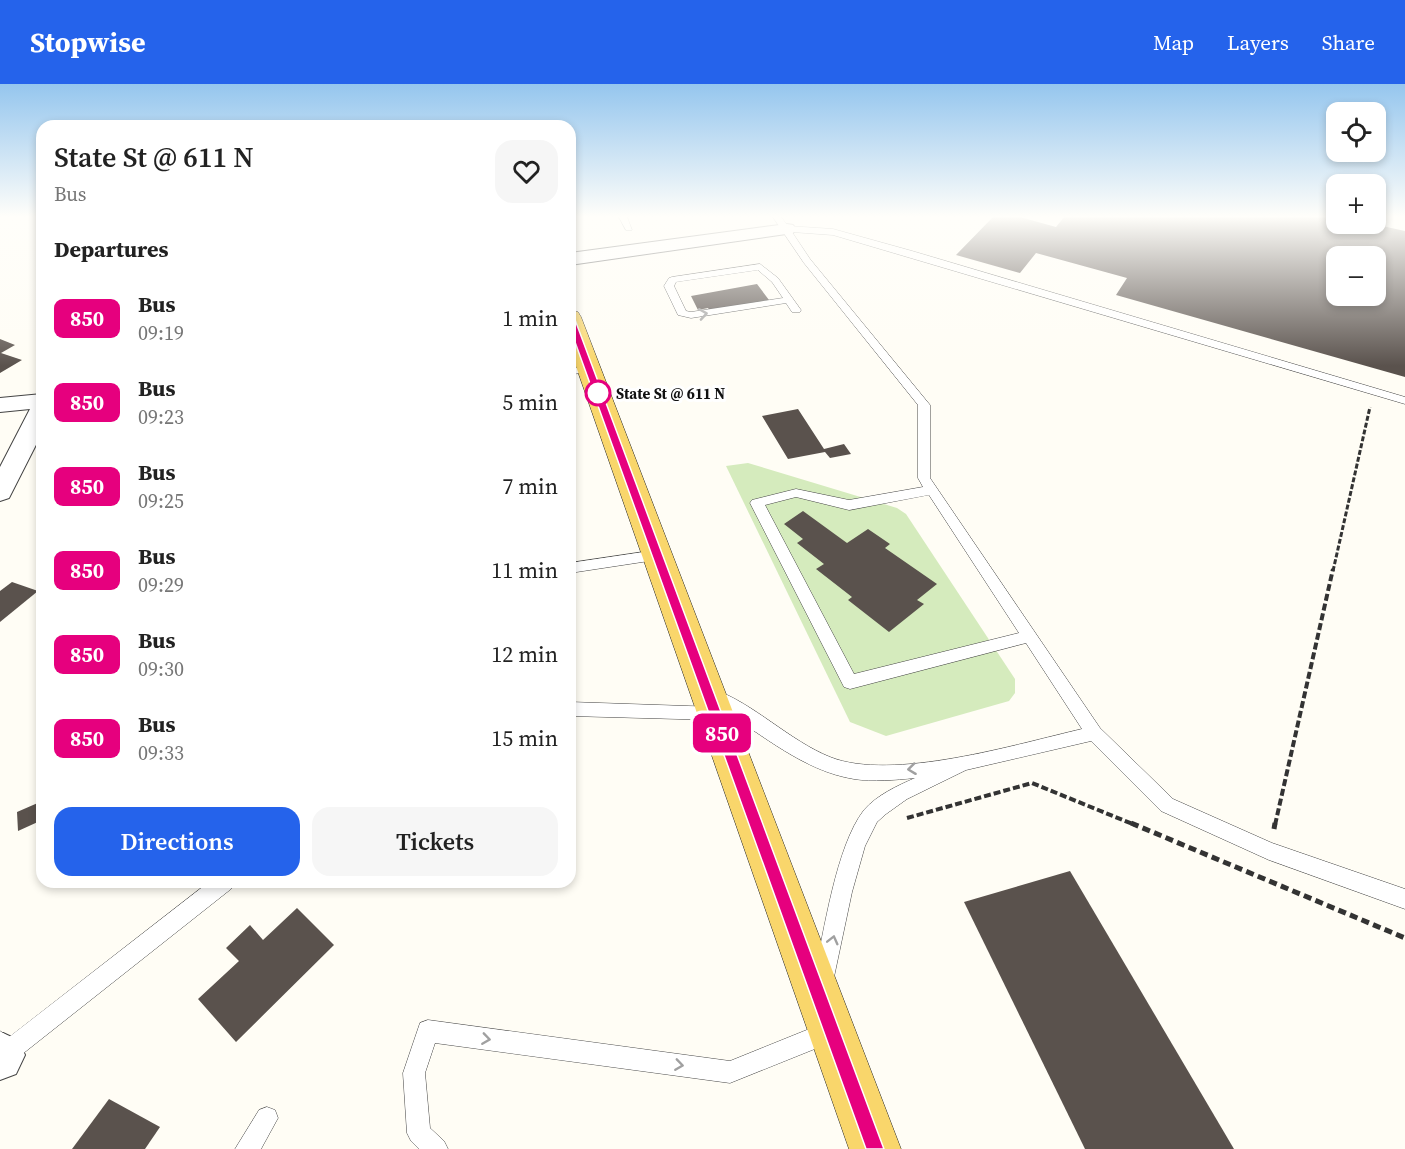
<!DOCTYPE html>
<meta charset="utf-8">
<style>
:root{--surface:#fff;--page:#f6f6f6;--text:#222;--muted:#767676;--accent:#2563eb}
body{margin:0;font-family:"Source Serif 4",serif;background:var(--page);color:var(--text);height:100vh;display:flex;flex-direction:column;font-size:22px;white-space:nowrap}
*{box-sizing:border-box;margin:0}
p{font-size:20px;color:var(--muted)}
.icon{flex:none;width:33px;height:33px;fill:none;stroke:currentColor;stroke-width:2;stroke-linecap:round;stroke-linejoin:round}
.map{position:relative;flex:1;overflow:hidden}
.side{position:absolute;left:36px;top:36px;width:540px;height:768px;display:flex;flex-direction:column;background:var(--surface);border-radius:18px;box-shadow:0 3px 9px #0003}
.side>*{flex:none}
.badge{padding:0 12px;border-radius:9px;font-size:21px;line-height:39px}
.controls{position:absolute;left:1326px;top:18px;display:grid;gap:12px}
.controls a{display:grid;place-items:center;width:60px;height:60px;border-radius:12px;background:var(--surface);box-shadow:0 3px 9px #0003;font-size:30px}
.map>.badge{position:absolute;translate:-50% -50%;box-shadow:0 0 0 3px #fff}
h2{padding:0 18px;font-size:22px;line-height:54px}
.round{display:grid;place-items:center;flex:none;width:63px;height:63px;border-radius:18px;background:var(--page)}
.head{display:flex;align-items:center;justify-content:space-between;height:102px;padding:0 18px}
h1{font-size:28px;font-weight:600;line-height:45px}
.cta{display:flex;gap:12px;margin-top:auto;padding:12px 18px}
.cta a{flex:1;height:69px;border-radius:18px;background:var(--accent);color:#fff;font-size:24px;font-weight:600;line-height:69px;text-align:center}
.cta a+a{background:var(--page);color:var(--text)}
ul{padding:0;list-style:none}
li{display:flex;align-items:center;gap:18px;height:84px;padding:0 18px}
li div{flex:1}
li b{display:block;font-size:22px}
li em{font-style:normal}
li .badge{min-width:66px;font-weight:700;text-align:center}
header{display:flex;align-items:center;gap:36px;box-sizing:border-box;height:84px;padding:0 30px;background:var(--accent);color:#fff}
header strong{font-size:28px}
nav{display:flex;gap:33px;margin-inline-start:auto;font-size:21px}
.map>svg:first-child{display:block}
.green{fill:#d5ebbd}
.building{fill:#5a524d;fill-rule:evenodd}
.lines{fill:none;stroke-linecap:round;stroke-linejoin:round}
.service-casing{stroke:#444;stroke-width:1}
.minor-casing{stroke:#444;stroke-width:2}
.primary-casing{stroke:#222;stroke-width:1}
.path-far2{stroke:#333;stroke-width:3;stroke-dasharray:5 2;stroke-linecap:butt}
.path-far1{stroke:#333;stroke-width:4;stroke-dasharray:7 3;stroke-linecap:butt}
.path{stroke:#333;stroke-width:5;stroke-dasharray:8 4.5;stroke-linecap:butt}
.service{fill:#fff;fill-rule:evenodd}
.minor{fill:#fff;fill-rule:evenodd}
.primary{fill:#f9d66b;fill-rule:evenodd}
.oneway{stroke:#a0a0a0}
.line{fill:#e6007e;stroke:#fff;stroke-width:1.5}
.stop-dot{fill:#fff;stroke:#e6007e;stroke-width:3}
.labels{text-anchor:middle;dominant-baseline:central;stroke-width:6;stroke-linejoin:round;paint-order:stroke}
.far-stop-label{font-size:15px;font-weight:bold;fill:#111;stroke:#fff;text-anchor:start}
</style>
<header>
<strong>Stopwise</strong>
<nav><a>Map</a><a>Layers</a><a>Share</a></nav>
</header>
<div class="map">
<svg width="1405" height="1065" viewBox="0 0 1405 1065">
<rect width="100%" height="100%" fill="#fffdf5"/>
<path class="green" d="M 748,379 L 897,424 L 906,430 L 1015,595 L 1015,609 L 1009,617 L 886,652 L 850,638 L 726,382 Z"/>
<g class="building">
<path d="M 993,133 L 1020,133 L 1056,143 L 1064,133 L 1336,133 L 1336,140 L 1373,140 L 1405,147 L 1405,293 L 1116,211 L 1127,194 L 1036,169 L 1020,189 L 956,171 ZM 1336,172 L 1376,172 L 1376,212 L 1336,212 Z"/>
<path d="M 757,200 L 769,216 L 710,227 L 708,224 L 698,226 L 691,212 Z"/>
<path d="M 0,255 L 15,261 L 1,269 L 22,276 L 0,289 Z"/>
<path d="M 798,325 L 824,365 L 844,360 L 851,370 L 830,374 L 825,368 L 788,375 L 762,332 Z"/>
<path d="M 803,427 L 847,459 L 868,445 L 890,460 L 885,464 L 937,500 L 917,516 L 924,520 L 889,548 L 848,516 L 852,513 L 816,485 L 824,480 L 797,459 L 803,455 L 784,440 Z"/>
<path d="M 12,498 L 38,507 L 0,538 L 0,507 Z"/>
<path d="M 42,688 L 42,742 L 40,737 L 18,747 L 17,728 L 40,718 L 37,690 Z"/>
<path d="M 1070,787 L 1234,1065 L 1085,1065 L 964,818 Z"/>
<path d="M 297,824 L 334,861 L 236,958 L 198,915 L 239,877 L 226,864 L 250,841 L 263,856 Z"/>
<path d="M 109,1015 L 160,1043 L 145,1065 L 72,1065 Z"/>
</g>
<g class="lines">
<defs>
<g id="service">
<path d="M 619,133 L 627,133 L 632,146 L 626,146 Z"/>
<path d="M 773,133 L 781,133 L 788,142 L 833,145 L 912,167 L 1405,313 L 1405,320 L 833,151 L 792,148 L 810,175 L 930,321 L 930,394 L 1100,644 L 1173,715 L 1272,759 L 1405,805 L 1405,825 L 1269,776 L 1161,727 L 1091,657 L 966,686 L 907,715 L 886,730 L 877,738 L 865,762 L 852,808 L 834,893 L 831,900 L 824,903 L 817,900 L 814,893 C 824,848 836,762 864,726 C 877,711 897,702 915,694 C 895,696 873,698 854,695 C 804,687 763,651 721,625 L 723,629 L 721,634 L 715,636 L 570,632 L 570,618 L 717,623 L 709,618 L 707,613 L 709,608 L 715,606 C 753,619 790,657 830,673 C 892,698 1017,660 1082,645 L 1026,559 L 850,605 L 844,603 L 750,419 L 752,416 L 796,405 L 849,416 L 923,403 L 918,394 L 918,321 L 804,179 ZM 929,411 L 1019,549 L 854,590 L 765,421 L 796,413 L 849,426 Z"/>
<path d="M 760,180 L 778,194 L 801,226 L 800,228 L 792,228 L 786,219 L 691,234 L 678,231 L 664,202 L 669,194 L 672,193 ZM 758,186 L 772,198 L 783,214 L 691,228 L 686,227 L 674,202 L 676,198 Z"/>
<path d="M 589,281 L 595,284 L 593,286 L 570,291 L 570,285 Z"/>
<path d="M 657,466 L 664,471 L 662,475 L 570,489 L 570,479 Z"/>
<path d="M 209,798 L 234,798 L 231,805 L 11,979 L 0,981 L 0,947 L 9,953 Z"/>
<path d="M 428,936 L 730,977 L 829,937 L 837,940 L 840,948 L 837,956 L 730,999 L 435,959 L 425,989 L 430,1044 L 444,1057 L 448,1065 L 419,1065 L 411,1057 L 407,1049 L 403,989 L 420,939 Z"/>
<path d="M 267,1023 L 275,1026 L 278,1034 L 261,1065 L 235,1065 L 259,1026 Z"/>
</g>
<g id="minor">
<path d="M 787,140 L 793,141 L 796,145 L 793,149 L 570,181 L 570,169 Z"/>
<path d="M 42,310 L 42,349 L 9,414 L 0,417 L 0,383 L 30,325 L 0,328 L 0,314 Z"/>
<path d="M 3,949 L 18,956 L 25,971 L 16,990 L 0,996 L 0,950 Z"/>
</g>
<path id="primary" d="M 570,226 L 578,228 L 581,233 L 901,1065 L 849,1065 L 570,265 Z"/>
</defs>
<use href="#service" class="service-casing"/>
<use href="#minor" class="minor-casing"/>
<use href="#primary" class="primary-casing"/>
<path class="path-far2" d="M 1333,487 L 1370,323"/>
<g class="path-far1">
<path d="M 907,734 L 1032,699 L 1135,741"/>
<path d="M 1275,741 L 1333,485"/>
</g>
<g class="path">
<path d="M 1131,739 L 1405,854"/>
<path d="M 1274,745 L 1275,739"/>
</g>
<use href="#service" class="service"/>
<use href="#minor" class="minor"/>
<use href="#primary" class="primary"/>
</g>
<defs><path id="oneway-chevron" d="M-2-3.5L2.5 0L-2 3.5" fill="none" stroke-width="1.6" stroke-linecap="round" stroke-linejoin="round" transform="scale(1.5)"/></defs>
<g class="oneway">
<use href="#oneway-chevron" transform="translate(703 230) rotate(-9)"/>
<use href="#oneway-chevron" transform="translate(912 685) rotate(173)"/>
<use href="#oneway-chevron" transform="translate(833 856) rotate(-76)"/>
<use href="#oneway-chevron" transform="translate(486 955) rotate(8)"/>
<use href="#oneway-chevron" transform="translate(679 981) rotate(8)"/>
</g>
<linearGradient id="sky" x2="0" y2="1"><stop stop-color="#95c6ee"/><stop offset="0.47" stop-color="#fffefa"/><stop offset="1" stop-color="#fffefa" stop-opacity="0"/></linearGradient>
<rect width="1405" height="282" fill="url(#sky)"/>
<path class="line" d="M 570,230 L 574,233 L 884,1065 L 866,1065 L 566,233 Z"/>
<circle class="stop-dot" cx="598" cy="309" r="12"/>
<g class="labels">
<g class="far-stop-label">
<text x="616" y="309">State St @ 611 N</text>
</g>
</g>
</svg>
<div class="controls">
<a><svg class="icon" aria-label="locate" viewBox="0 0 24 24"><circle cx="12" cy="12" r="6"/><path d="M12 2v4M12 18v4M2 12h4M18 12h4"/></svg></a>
<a>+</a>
<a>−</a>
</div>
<b class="badge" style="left:722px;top:649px;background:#e6007e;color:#fff">850</b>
<section class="side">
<div class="head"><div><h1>State St @ 611 N</h1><p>Bus</p></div><a class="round"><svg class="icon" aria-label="heart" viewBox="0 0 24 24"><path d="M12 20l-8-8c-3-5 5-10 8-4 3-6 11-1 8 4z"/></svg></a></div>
<h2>Departures</h2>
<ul>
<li><span class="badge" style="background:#e6007e;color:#fff">850</span><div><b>Bus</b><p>09:19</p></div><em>1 min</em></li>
<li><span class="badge" style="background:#e6007e;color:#fff">850</span><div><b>Bus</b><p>09:23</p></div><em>5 min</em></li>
<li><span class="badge" style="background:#e6007e;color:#fff">850</span><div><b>Bus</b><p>09:25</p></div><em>7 min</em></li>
<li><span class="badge" style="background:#e6007e;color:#fff">850</span><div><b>Bus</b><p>09:29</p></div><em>11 min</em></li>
<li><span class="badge" style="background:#e6007e;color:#fff">850</span><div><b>Bus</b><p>09:30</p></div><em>12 min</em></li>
<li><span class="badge" style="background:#e6007e;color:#fff">850</span><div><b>Bus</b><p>09:33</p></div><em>15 min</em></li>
</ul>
<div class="cta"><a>Directions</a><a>Tickets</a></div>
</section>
</div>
